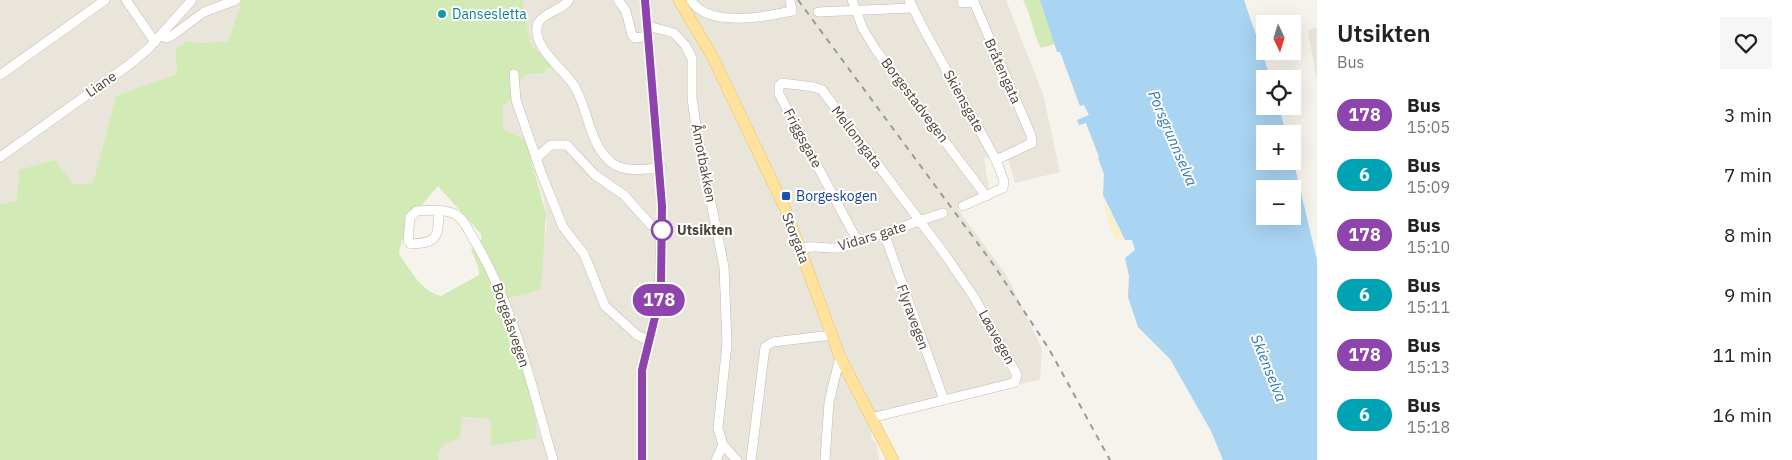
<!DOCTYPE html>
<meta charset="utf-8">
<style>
:root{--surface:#fff;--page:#f6f6f6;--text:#222;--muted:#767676}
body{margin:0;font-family:"IBM Plex Sans",sans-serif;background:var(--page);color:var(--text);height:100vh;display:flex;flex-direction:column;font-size:19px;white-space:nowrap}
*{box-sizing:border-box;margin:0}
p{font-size:16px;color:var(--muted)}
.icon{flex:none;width:28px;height:28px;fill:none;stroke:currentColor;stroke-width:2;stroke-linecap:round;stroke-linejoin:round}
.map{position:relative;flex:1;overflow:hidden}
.side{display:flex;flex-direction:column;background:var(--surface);width:475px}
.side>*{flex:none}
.badge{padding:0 10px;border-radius:16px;font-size:18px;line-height:32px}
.needle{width:32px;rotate:176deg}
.controls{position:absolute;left:1256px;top:15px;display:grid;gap:10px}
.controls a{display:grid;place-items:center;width:45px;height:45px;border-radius:0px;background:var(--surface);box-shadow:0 5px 20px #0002;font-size:25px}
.map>.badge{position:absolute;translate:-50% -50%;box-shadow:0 0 0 2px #fff}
.round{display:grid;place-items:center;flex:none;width:52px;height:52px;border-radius:0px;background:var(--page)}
.headline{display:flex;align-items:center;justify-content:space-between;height:85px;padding:0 20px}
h1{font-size:24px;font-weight:600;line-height:38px}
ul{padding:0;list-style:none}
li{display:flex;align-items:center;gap:15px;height:60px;padding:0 20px}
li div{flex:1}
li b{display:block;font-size:19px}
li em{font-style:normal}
li .badge{min-width:55px;font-weight:700;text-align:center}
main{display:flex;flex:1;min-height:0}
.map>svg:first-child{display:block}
.residential{fill:#eae5da}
.green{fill:#d2eab5;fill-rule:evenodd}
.sand{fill:#f9efc9}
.water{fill:#a9d4f2;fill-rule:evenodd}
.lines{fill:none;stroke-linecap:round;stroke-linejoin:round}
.minor-casing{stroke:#c2bbae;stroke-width:10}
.major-casing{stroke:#e6c16a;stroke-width:12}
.minor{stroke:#fff;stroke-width:9}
.major{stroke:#ffe39c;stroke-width:11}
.rail{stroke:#9a9a9a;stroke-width:2;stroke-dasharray:6 6;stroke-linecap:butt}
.line-casing{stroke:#fff;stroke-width:11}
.line{stroke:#8e44ad;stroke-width:8}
.culture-dot{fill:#0f9aa8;stroke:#fff;stroke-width:2}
.transit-dot{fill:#1a4fb4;stroke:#fff;stroke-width:2}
.stop-dot{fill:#fff;stroke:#8e44ad;stroke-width:2.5}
.labels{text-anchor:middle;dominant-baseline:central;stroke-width:4;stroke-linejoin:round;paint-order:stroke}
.culture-label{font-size:14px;fill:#0d838f;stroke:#fff;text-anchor:start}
.street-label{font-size:14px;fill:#4b4439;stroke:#fff}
.transit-label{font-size:14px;fill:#164399;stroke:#fff;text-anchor:start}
.stop-label{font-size:14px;font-weight:bold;fill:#4b4439;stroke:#fff;text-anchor:start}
.water-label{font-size:15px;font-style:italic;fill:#2e7ab2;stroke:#fff}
</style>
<main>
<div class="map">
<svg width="1317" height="460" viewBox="0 0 1317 460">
<rect width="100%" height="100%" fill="#f6f3ec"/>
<g class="residential">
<path d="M 0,0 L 242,0 L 228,41 L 199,43 L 187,41 L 175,49 L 177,74 L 116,97 L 93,183 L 73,184 L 0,204 Z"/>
<path d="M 523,0 L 1006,0 L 1043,94 L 1060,172 L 1015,183 L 1007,156 L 984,158 L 990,196 L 957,208 L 1007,276 L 1042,349 L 1040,380 L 977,392 L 873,421 L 871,437 L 876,443 L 879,460 L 438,460 L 438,453 L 462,417 L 490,419 L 507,297 L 541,290 L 542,249 L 547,224 L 544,200 L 531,159 L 535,152 L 530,142 L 503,129 L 503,105 L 518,92 L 517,86 L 526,75 L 541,73 L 553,66 L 530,43 Z"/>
<path d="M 1317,27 L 1317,83 L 1308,31 Z"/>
</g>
<g class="green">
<path d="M 242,0 L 523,0 L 530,43 L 553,66 L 541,73 L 526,75 L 517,86 L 518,92 L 503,106 L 503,129 L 530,142 L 535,152 L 531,160 L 546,214 L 541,290 L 507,298 L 534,406 L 537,438 L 491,446 L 490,419 L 462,417 L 460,438 C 448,442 438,446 438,460 L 0,460 L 0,204 L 17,200 L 19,170 L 55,160 L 73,184 L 93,183 L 116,96 L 177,74 L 175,49 L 187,41 L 199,43 L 228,41 ZM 438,186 L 481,234 L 481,240 L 471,250 L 478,266 L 479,275 L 441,296 C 421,291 411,271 399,254 C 403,226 420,207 438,186 Z"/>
<path d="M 1023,0 L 1042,0 L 1058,43 L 1041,48 C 1032,32 1032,16 1023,0 Z"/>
</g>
<path class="sand" d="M 1106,204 L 1125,240 L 1115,239 L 1103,205 Z"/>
<path class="water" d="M 1040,0 L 1244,0 L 1271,79 L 1265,79 L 1265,106 L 1279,106 L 1286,134 L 1265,134 L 1265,161 L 1292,161 L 1293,159 L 1317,260 L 1317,460 L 1223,460 L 1211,431 L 1170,359 L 1138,327 L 1128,297 L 1129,276 L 1125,258 L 1135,250 L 1132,240 L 1125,240 L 1103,195 L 1104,174 L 1098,158 L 1099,157 L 1086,123 L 1079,125 L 1077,120 L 1089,115 L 1084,105 L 1080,106 L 1060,52 L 1057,52 ZM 1265,189 L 1292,189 L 1292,216 L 1265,216 Z"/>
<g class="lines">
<defs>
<g id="minor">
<path d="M 126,0 L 155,42"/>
<path d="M 569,0 C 561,11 546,11 538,23 C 530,45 562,68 573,84 C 589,107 588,148 615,165 C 628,172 646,169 661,168"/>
<path d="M 618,0 L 626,11 L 632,35 L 635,38 L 649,36"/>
<path d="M 691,0 C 707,28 765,17 792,11 L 790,0"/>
<path d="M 852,0 L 863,29 L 876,50 L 986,196"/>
<path d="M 909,0 L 922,26 L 996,160 L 1004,181 L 1003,188 L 963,206"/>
<path d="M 973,0 L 1031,135 L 1032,143 L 996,160"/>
<path d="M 962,3 L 974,2"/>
<path d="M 818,12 L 913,8"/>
<path d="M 648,26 L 674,33 L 685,45 L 692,58 L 692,98 L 697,133 L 724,267 L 727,344 L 718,428 L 723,445 L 737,460"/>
<path d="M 160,36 L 167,38 L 173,35 L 204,12 L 236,0"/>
<path d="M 514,74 L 516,100 L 542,175 L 563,227 L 584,254 L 605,306 L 637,335 L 649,341"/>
<path d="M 0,75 L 105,0"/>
<path d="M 0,157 L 130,64 L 148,49 L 192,0"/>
<path d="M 536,158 L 551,145 L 567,145 L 595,175 L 624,195 L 651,225 L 662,228"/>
<path d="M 439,212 C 438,237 438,243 411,244 L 408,241 L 410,217 L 417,211 C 427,210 445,209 455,214 C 463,218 468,230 473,238 C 514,306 531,384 553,460"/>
<path d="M 884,233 L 944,400"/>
<path d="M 858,242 L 779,94 L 779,86 L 782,83 L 814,87 L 822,90 L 946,256 L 974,297 L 1017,375 L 1015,382 L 1009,384 L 871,418"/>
<path d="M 800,249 C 813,244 825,249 839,248 L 943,213"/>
<path d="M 642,460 L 642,370 L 659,298 L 662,206 L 645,0"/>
<path d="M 716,460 L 723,445"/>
<path d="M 751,460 L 765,347 L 773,342 L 832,335"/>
<path d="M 825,460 L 829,402 L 840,357"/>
</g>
<path id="major" d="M 679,0 L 712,56 L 784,206 L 840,357 L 893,460"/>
</defs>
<use href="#minor" class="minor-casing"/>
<use href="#major" class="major-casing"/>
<use href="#minor" class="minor"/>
<use href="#major" class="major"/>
<path class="rail" d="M 798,0 L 993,264 L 1049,349 L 1110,460"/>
</g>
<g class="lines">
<defs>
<path id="line" d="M 642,460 L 642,370 L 656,313 L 661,285 L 662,206 L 645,0"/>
</defs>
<use href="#line" class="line-casing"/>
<use href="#line" class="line"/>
</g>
<circle class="culture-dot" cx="442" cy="14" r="5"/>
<rect class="transit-dot" x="781" y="191" width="10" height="10" rx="2.5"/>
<circle class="stop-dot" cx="662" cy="230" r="10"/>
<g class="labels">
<g class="culture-label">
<text x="452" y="14">Dansesletta</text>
</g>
<g class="street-label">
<text transform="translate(1003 71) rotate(66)">Bråtengata</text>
<text transform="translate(101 84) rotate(-35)">Liane</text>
<text transform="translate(915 100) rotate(53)">Borgestadvegen</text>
<text transform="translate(964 101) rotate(61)">Skiensgate</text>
<text transform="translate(857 137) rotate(53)">Mellomgata</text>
<text transform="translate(803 138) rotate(62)">Friggsgate</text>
<text transform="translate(704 163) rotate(79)">Åmotbakken</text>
<text transform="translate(872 236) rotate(-17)">Vidars gate</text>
<text transform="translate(796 238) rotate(69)">Storgata</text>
<text transform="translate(913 317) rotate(70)">Flyravegen</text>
<text transform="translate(511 325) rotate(71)">Borgeåsvegen</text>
<text transform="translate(997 337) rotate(61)">Løavegen</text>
</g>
<g class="transit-label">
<text x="796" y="196">Borgeskogen</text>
</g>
<g class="stop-label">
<text x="677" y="230">Utsikten</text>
</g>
<g class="water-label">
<text transform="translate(1173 138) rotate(67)">Porsgrunnselva</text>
<text transform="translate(1269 368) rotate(68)">Skienselva</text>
</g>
</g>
</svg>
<div class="controls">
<a><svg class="needle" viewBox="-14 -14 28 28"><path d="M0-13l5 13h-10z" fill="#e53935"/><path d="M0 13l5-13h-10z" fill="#767676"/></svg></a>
<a><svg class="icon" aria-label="locate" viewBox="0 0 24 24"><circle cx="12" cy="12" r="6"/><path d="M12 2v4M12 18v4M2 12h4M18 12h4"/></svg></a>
<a>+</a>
<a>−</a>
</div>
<b class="badge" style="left:659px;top:300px;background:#8e44ad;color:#fff">178</b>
</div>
<section class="side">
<div class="headline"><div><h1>Utsikten</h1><p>Bus</p></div><a class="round"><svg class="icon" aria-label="heart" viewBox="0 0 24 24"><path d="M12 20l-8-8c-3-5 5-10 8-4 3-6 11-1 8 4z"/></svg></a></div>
<ul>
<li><span class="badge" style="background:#8e44ad;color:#fff">178</span><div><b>Bus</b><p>15:05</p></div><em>3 min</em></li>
<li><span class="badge" style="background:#00a3b4;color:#fff">6</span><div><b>Bus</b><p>15:09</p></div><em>7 min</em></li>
<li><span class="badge" style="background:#8e44ad;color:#fff">178</span><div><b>Bus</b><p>15:10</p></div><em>8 min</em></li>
<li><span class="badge" style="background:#00a3b4;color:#fff">6</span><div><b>Bus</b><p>15:11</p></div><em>9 min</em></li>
<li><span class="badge" style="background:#8e44ad;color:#fff">178</span><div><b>Bus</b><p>15:13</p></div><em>11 min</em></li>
<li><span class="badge" style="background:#00a3b4;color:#fff">6</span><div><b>Bus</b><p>15:18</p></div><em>16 min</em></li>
</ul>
</section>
</main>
